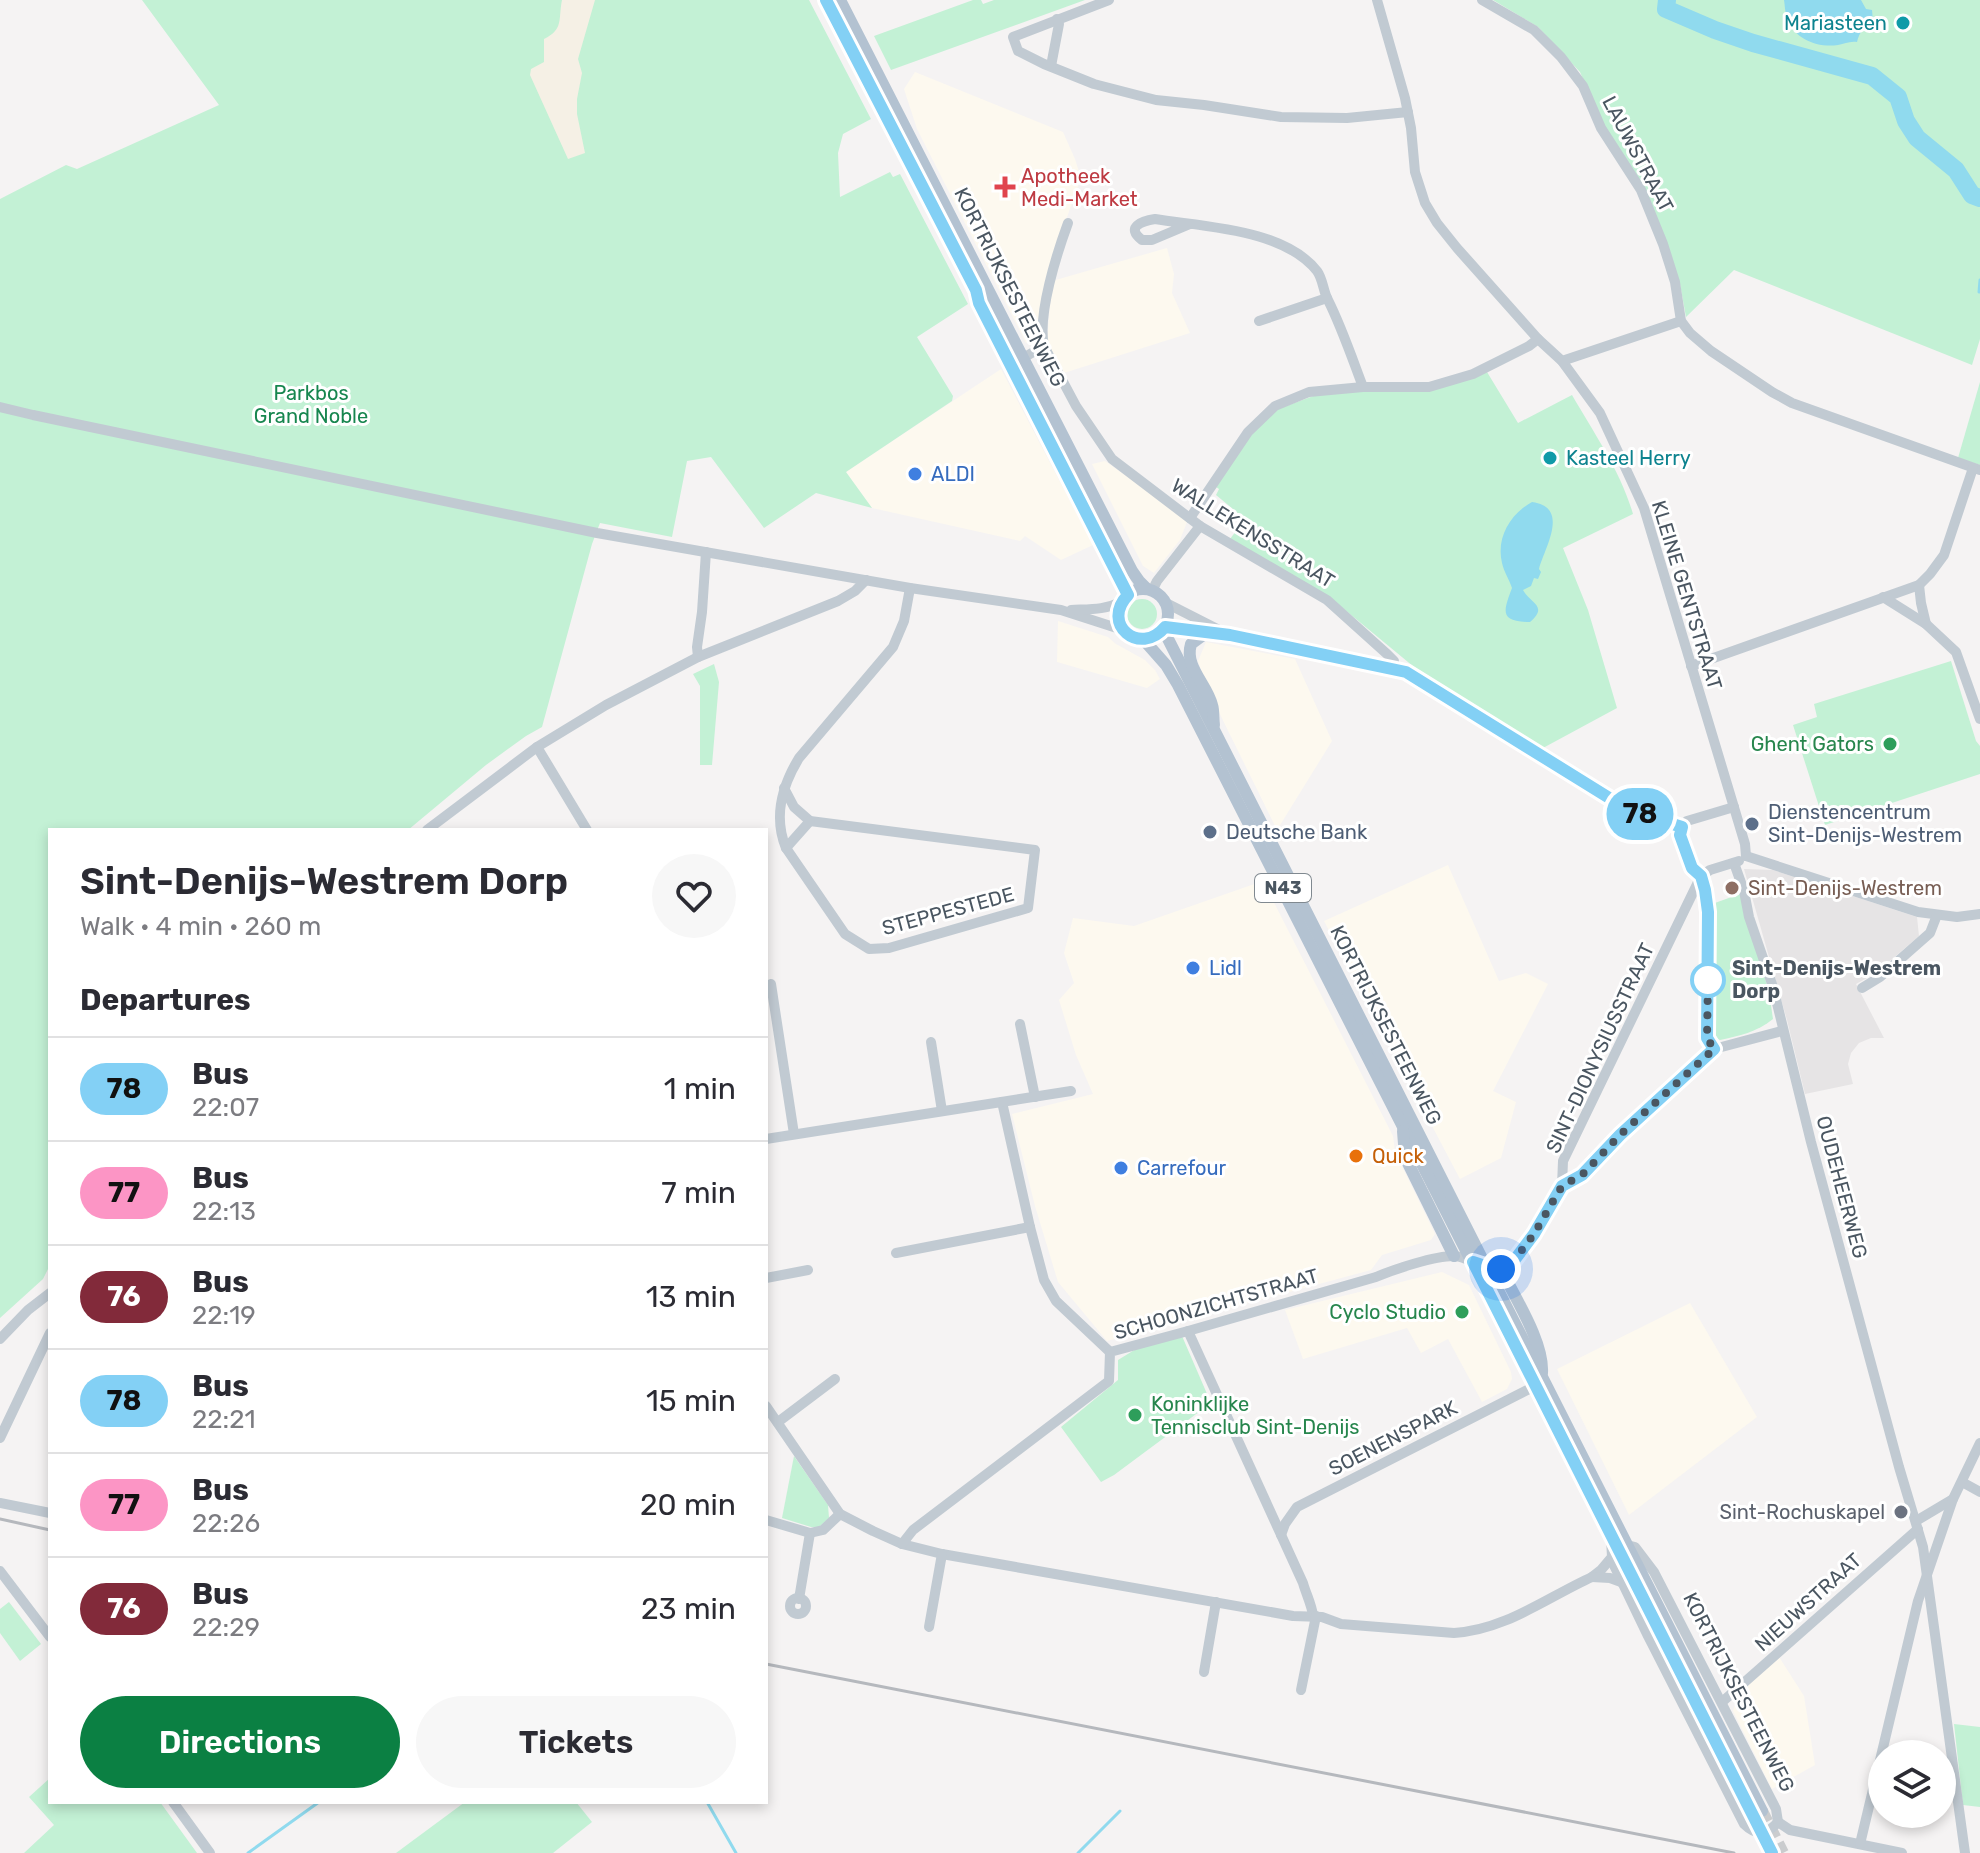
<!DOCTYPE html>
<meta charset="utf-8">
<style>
:root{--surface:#fff;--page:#f7f7f7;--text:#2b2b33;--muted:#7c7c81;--line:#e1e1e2;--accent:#0b8043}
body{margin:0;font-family:Rubik,sans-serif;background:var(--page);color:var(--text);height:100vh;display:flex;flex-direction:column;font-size:30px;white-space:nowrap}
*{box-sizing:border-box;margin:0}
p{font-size:26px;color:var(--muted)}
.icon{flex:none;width:44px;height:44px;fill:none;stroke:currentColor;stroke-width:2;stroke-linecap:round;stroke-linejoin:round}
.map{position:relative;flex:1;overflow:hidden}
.side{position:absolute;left:48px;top:828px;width:720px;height:976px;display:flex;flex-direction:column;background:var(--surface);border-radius:0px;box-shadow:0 4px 12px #0003}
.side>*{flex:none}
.badge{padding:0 16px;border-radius:26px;font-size:28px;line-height:52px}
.tools{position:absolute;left:1868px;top:1740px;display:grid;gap:16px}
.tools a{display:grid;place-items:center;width:88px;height:88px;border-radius:50%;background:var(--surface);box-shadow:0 4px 12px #0003;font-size:40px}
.you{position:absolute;width:40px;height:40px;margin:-20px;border:6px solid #fff;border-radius:50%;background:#1a73e8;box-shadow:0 0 0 12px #1a73e833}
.map>.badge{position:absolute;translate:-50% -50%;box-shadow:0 0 0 4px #fff}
h2{padding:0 32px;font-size:30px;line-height:72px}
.round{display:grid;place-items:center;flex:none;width:84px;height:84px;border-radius:42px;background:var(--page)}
.headline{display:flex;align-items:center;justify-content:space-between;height:136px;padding:0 32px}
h1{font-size:38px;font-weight:600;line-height:60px}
.action{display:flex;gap:16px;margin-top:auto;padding:16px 32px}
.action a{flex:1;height:92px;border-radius:48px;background:var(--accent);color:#fff;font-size:32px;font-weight:600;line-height:92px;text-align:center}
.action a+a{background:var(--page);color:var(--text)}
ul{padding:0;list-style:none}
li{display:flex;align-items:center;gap:24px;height:104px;padding:0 32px;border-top:2px solid var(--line)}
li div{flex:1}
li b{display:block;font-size:30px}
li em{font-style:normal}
li .badge{min-width:88px;font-weight:700;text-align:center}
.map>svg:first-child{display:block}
.commercial{fill:#fdf9ef}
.education{fill:#e6e4e5}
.green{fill:#c3f1d5}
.sand{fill:#f5f0e5}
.water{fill:#90daee}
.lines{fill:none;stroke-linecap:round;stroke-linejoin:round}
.stream{stroke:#90daee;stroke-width:3}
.river{stroke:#90daee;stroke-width:18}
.major-tunnel{stroke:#caccce;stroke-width:12;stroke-dasharray:12 6;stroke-linecap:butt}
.minor{stroke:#c1cad2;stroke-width:10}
.major{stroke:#b3c2d1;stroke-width:12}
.rail{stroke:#b5b8bd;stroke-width:3}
.line-casing{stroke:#fff;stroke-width:18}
.line{stroke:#83d0f5;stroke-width:12}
.walk{stroke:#4a5661;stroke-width:8;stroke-dasharray:0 14.4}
.culture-dot{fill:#0f9aa8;stroke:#fff;stroke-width:3}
.health-dot{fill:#e0444e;stroke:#fff;stroke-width:3}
.shop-dot{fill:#3f7fe0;stroke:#fff;stroke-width:3}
.leisure-dot{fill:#2e9e5b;stroke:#fff;stroke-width:3}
.service-dot{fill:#5c6f8a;stroke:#fff;stroke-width:3}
.education-dot{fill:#8d6e63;stroke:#fff;stroke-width:3}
.stop-dot{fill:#fff;stroke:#83d0f5;stroke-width:4}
.food-dot{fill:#e8710a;stroke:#fff;stroke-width:3}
.worship-dot{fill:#6b7280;stroke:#fff;stroke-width:3}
.labels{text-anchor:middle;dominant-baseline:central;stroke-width:6;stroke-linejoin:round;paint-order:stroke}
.shield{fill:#fff;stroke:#808990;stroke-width:2}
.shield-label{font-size:18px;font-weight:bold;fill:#4a5661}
.culture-label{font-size:20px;fill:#0d838f;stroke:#fff;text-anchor:end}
.street-label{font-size:20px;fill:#4a5661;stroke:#fff}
.health-label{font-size:20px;fill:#be3a42;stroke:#fff;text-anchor:start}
.park-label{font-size:20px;fill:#17864f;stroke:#fff}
.shop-label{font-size:20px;fill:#366cbe;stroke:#fff;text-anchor:start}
.leisure-label{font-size:20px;fill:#27864d;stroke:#fff;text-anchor:end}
.service-label{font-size:20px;fill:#4e5e75;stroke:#fff;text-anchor:start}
.education-label{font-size:20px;fill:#785e54;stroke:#fff;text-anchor:start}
.stop-label{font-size:20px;font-weight:bold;fill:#4a5661;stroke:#fff;text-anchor:start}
.food-label{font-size:20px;fill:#c56008;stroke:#fff;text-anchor:start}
.worship-label{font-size:20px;fill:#5b616d;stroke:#fff;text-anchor:end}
</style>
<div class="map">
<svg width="1980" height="1853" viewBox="0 0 1980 1853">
<rect width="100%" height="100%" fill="#f5f3f3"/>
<g class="commercial">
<path d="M 915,72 L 1063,132 L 1075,159 L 1081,178 L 1052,259 L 1038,339 L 1026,343 L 917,129 L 904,89 Z"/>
<path d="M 1167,248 L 1174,274 L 1172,293 L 1190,333 L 1064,373 L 1047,342 L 1052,281 Z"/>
<path d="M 1001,369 L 1093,545 L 1061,560 L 1025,536 L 1020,541 L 872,508 L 846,472 Z"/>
<path d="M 1105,461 L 1142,487 L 1187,522 L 1180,540 L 1154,573 L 1143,566 L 1092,464 Z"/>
<path d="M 1058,621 L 1108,637 L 1116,644 L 1145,660 L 1155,670 L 1160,679 L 1147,688 L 1057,662 Z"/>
<path d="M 1206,642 L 1295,659 L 1332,741 L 1277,830 L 1208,690 L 1198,661 Z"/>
<path d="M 1448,865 L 1499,981 L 1526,973 L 1548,984 L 1493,1091 L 1516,1102 L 1501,1158 L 1460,1179 L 1324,921 Z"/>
<path d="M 1263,881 L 1393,1136 L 1395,1152 L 1435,1234 L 1431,1240 L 1382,1255 L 1371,1270 L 1107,1341 L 1058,1282 L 1035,1206 L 1012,1114 L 1093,1094 L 1076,1055 L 1059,1000 L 1074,983 L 1064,953 L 1073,918 L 1134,926 Z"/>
<path d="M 1442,1272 L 1469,1285 L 1511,1372 L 1512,1379 L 1507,1389 L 1482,1402 L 1448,1339 L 1421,1353 L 1407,1328 L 1303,1359 L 1285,1310 Z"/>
<path d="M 1690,1303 L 1757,1417 L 1629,1515 L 1557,1369 Z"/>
<path d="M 1779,1657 L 1804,1696 L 1815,1765 L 1772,1789 L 1733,1711 L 1738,1695 Z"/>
</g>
<path class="education" d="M 1744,869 L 1773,870 L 1917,917 L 1919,936 L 1876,973 L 1856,984 L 1884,1038 L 1871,1038 L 1859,1043 L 1851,1053 L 1848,1064 L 1853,1084 L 1805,1094 L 1787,1020 Z"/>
<g class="green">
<path d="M 142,0 L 809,0 L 871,119 L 843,134 L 838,153 L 840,197 L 890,172 L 893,177 L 900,174 L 968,304 L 917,337 L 953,396 L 952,401 L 846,472 L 872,508 L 816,493 L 764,528 L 711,457 L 687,461 L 672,537 L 600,523 L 592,544 L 542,727 L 526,736 L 486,765 L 408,830 L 50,830 L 50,1265 L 43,1279 L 0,1318 L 0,199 L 66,165 L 77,169 L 219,105 Z"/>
<path d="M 973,0 L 981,0 L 983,4 L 994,0 L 1085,0 L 891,70 L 874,36 Z"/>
<path d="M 1493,0 L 1980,0 L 1980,339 L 1972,365 L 1734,270 L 1686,317 L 1680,284 L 1669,252 L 1603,126 L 1580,72 L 1538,27 Z"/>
<path d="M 1487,372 L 1518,423 L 1572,395 C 1594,433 1621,472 1633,514 L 1563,548 L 1588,610 L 1617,708 L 1543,748 L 1414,667 L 1333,600 L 1230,539 L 1245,519 L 1216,495 L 1219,489 L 1216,487 L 1253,432 L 1278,409 L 1316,395 L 1365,389 L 1431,389 Z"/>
<path d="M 1980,382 L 1980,465 L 1958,458 Z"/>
<circle cx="1142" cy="614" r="15"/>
<path d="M 1951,661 L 1976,741 L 1980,746 L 1980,774 L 1825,825 L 1793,725 L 1817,717 L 1814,704 Z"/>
<path d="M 714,664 L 719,682 L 712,765 L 700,765 L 700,686 L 693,674 Z"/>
<path d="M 1740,894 L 1769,992 L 1773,1019 C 1757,1032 1739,1036 1720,1040 L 1714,1037 L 1711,1030 L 1712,904 Z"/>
<path d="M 1182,1336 L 1211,1403 L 1114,1475 L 1101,1482 L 1061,1427 L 1118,1380 L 1118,1360 L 1136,1349 Z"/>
<path d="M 794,1456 L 828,1505 L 829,1518 L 819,1527 L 811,1527 L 782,1518 Z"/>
<path d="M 9,1602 L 41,1644 L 20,1661 L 0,1633 L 0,1609 Z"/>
<path d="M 1954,1724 L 1980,1727 L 1980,1807 L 1963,1805 Z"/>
<path d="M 50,1778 L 50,1802 L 160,1802 L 197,1853 L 24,1853 L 54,1825 L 29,1797 Z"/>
<path d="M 465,1802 L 576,1802 L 592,1822 L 553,1853 L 396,1853 Z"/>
</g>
<path class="sand" d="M 562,0 L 595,0 L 578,59 L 582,73 L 577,99 L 577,114 L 585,153 L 568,159 L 530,75 L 531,69 L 544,62 L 544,39 C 564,29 558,20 562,0 Z"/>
<g class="water">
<path d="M 1784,0 L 1861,0 L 1866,9 L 1872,10 L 1873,21 C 1865,24 1859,33 1857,42 C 1849,41 1845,44 1838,45 C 1817,48 1795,39 1788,20 C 1785,14 1785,6 1784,0 Z"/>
<path d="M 1532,502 C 1571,507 1544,549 1539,569 L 1541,572 L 1538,579 L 1534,578 L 1531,586 L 1523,590 C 1530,603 1549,606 1530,622 C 1498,622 1504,610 1512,588 C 1509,579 1504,572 1502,563 C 1496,538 1510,514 1532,502 Z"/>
</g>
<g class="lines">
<g class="stream">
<path d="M 1979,292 L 1980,280"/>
<path d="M 707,1802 L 736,1853"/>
<path d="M 248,1853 L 319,1802"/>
<path d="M 1078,1853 L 1120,1811"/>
</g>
<path class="river" d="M 1667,0 L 1666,9 L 1715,30 L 1753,43 L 1872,76 L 1898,97 L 1906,121 L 1917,138 L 1956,170 L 1972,195 L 1980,198"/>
<g class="major-tunnel">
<path d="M 1762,1811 L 1783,1853"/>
<path d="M 1754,1816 L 1772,1853"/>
</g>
<g class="minor">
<path d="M 1109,0 L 1013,37 L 1018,51 L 1044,64 L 1094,84 L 1156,100 L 1204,105 L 1281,117 L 1347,118 L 1408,112"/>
<path d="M 1377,0 L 1405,98 L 1411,128 L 1415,172 L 1425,203 L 1437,223 L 1457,248 L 1538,339 L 1562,361 L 1600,413 L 1644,508 L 1745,844 L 1746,856"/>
<path d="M 1482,0 L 1534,30 L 1561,57 L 1583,86 L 1601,128 L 1641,190 L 1663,244 L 1675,282 L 1681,321 L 1690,333 L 1711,351 L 1772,392 L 1792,403 L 1980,470"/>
<path d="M 1051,66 L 1059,24 L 1057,19"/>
<path d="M 1068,223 C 1057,253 1037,315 1044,346 L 1076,406 L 1112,459 L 1200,526 L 1327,600 L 1387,654 L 1394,661 L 1394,669"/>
<path d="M 1190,224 L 1152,240 L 1142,240 C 1125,227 1142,221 1155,219 C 1205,227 1284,229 1317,271 C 1323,279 1323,291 1328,300 C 1342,328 1352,358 1363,387"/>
<path d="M 1259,321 L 1327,298"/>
<path d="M 1023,358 L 1044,346"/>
<path d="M 1562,361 L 1681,321"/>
<path d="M 0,407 L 33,415 L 597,533 L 910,588 L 1061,610 L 1123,630"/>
<path d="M 1190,518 L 1248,432 L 1275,406 L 1309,392 L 1363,387 L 1429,387 L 1473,374 L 1529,346 L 1538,339"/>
<path d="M 1919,585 L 1921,603 L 1926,624"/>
<path d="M 1152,591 L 1157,581 L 1200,526"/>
<path d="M 1883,597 L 1926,624 L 1956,652 L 1980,719"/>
<path d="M 1166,603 L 1225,633"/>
<path d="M 1071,610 C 1089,609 1105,610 1121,602"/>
<path d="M 1165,627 L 1230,635 L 1406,672 L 1619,804 L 1644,815 L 1682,827"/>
<path d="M 698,657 L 697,647 L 702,612 L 706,552"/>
<path d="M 1691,666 L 1919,585 L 1930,574 L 1944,555 L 1973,468"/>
<path d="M 537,747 L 587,830"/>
<path d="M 784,788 L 794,807 L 810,821 L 1035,850 L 1028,908 L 889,948 L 869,949 L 845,934 L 786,848"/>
<path d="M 810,821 L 786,848 C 773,816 782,786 799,758 L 893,647 L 904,621 L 910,588"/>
<path d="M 1682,827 L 1687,821 L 1734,807"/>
<path d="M 1682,827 C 1680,841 1689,869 1701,876"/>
<path d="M 427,830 L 537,747 L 606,705 L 698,657 L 838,601 L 855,591 L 866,580"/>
<path d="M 1746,856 L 1918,912 L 1957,917 L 1980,914"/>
<path d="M 1734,863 L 1744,891 L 1749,917 L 1773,987 L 1811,1142 L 1863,1334 L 1899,1467 L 1923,1547 L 1965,1853"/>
<path d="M 1701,876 L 1705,890 L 1708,912 L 1707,1038 L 1714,1049"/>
<path d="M 1701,876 L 1710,870 L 1739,861"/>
<path d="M 771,984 L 794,1134"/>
<path d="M 1862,988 L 1880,977 L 1930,933 L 1937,915"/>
<path d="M 1020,1024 L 1035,1097"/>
<path d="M 931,1042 L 942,1111"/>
<path d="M 1002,1102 L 1030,1227 L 1044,1280 L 1056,1301 L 1110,1352"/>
<path d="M 766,1139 L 1071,1091"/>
<path d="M 1562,1186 L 1582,1175 L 1620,1135 L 1714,1049 L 1782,1031"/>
<path d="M 896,1253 L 1030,1227"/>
<path d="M 1501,1269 L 1513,1262 L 1534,1234 L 1562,1186 L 1563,1161 L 1701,876"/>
<path d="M 766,1278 L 808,1270"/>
<path d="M 1188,1331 L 1303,1583 C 1306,1594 1312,1605 1313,1616"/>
<path d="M 0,1339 L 28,1310 L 50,1293"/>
<path d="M 766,1406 L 840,1514 L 873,1531 L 902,1544 L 942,1554 L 1293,1616 L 1322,1617 L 1341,1624 L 1454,1633 C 1505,1630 1546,1598 1592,1577 L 1601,1570 L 1612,1557 L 1611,1538"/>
<path d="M 778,1422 L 835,1379"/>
<path d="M 0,1438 L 50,1333"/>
<path d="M 1962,1482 L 1980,1492"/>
<path d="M 0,1503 L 50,1513"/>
<path d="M 766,1520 L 810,1533 L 823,1530 L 840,1514"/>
<path d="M 1916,1521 L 1953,1499"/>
<path d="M 1281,1535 L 1285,1524 L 1297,1507 L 1535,1386"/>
<path d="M 902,1544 L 913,1530 L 1109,1381 L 1110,1352 L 1188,1331 L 1376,1277 C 1395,1269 1434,1256 1454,1256 C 1461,1256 1467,1260 1473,1262"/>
<path d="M 1627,1545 L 1635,1547 L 1654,1572 L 1776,1809 L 1778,1822"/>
<path d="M 1611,1559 L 1648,1636 L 1744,1824 C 1756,1836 1767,1835 1778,1822"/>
<path d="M 0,1571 L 50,1637"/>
<path d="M 1592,1577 L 1610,1578 L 1621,1582"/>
<circle cx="798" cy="1606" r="8"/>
<path d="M 799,1599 L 810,1533"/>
<path d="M 929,1627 L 942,1554"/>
<path d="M 1204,1672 L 1216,1602"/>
<path d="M 1301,1690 L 1316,1616"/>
<path d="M 1722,1702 L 1918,1529"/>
<path d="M 173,1802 L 210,1853"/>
<path d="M 1778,1822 L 1790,1830 L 1902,1853"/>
<path d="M 1860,1844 L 1918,1601 L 1953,1499 L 1980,1443"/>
</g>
<g class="major">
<path d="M 826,0 L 976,290 L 979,303 L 1128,595"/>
<path d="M 840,0 L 1132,571 L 1139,581 L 1147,589"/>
<circle cx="1143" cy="614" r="25"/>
<path d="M 1163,629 L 1762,1811"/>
<path d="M 1206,633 L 1191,644 C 1184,667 1207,684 1212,705 C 1214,711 1213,719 1214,725"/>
<path d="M 1143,639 L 1166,665 L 1178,685 L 1754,1816"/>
<path d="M 1403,1131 L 1405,1157 L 1454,1256"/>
<path d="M 1482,1266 L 1494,1269 L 1501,1269 C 1515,1298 1544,1342 1542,1373"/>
</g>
<g class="rail">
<path d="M 0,1519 L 50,1530"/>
<path d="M 766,1664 L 1734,1853"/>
</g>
</g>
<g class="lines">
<defs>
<path id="line" d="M 826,0 L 976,290 L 979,303 L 1128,595 C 1100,624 1140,657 1165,627 L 1230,635 L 1406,672 L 1619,804 L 1644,815 L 1682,827 L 1680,835 L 1692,868 L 1701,876 L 1705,890 L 1708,912 L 1707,1038 L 1714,1049 L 1620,1135 L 1582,1175 L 1562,1186 L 1534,1234 L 1513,1262 L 1501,1269 L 1494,1269 L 1473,1262 L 1772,1853"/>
</defs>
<use href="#line" class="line-casing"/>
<use href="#line" class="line"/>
<path class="walk" d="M 1501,1269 L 1513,1262 L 1534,1234 L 1562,1186 L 1582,1175 L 1620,1135 L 1714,1049 L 1707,1038 L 1708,979 L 1708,980"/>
</g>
<g class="culture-dot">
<circle cx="1903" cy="23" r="8"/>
<circle cx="1550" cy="458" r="8"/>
</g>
<path class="health-dot" d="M1001 175h8v8h8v8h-8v8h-8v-8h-8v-8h8z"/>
<g class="shop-dot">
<circle cx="915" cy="474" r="8"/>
<circle cx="1193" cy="968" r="8"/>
<circle cx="1121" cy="1168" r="8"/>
</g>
<g class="leisure-dot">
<circle cx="1890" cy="744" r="8"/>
<circle cx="1462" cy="1312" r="8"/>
<circle cx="1135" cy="1415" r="8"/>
</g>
<g class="service-dot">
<circle cx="1752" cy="824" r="8"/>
<circle cx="1210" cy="832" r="8"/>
</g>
<circle class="education-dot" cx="1732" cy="888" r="8"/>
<circle class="stop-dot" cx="1708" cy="980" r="16"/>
<circle class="food-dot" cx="1356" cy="1156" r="8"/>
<circle class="worship-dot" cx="1901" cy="1512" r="8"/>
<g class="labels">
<rect class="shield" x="1255" y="874" width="56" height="28" rx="6"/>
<g class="shield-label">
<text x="1283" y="888">N43</text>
</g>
<g class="culture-label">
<text x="1887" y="23">Mariasteen</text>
<text x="1566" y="458" text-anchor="start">Kasteel Herry</text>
</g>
<g class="street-label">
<text transform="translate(1638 154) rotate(62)">LAUWSTRAAT</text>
<text transform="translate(1010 287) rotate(63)">KORTRIJKSESTEENWEG</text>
<text transform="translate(1253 533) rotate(32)">WALLEKENSSTRAAT</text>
<text transform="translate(1687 595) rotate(73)">KLEINE GENTSTRAAT</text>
<text transform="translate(948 911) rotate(-15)">STEPPESTEDE</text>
<text transform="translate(1386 1025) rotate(63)">KORTRIJKSESTEENWEG</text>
<text transform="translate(1600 1048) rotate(-65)">SINT-DIONYSIUSSTRAAT</text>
<text transform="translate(1842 1187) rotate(75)">OUDEHEERWEG</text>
<text transform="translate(1216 1304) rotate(-16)">SCHOONZICHTSTRAAT</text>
<text transform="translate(1393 1438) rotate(-27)">SOENENSPARK</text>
<text transform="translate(1808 1602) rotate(-42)">NIEUWSTRAAT</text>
<text transform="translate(1739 1692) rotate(63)">KORTRIJKSESTEENWEG</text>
</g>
<g class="health-label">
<text x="1021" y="176">Apotheek<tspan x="1021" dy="23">Medi-Market</tspan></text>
</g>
<g class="park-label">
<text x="311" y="393">Parkbos<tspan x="311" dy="23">Grand Noble</tspan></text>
</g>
<g class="shop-label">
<text x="931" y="474">ALDI</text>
<text x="1209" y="968">Lidl</text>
<text x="1137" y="1168">Carrefour</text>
</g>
<g class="leisure-label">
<text x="1874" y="744">Ghent Gators</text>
<text x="1446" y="1312">Cyclo Studio</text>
<text x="1151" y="1404" text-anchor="start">Koninklijke<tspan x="1151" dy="23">Tennisclub Sint-Denijs</tspan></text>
</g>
<g class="service-label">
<text x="1768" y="812">Dienstencentrum<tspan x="1768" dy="23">Sint-Denijs-Westrem</tspan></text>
<text x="1226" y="832">Deutsche Bank</text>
</g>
<g class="education-label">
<text x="1748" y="888">Sint-Denijs-Westrem</text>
</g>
<g class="stop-label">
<text x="1732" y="968">Sint-Denijs-Westrem<tspan x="1732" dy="23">Dorp</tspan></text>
</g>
<g class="food-label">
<text x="1372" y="1156">Quick</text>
</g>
<g class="worship-label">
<text x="1885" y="1512">Sint-Rochuskapel</text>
</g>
</g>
</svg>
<div class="tools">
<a><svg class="icon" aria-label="layers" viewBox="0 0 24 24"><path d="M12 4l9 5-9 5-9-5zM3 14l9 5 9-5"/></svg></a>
</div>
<div class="you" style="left:1501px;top:1269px"></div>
<b class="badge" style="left:1640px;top:814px;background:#83d0f5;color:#111">78</b>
<section class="side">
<div class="headline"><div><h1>Sint-Denijs-Westrem Dorp</h1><p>Walk · 4 min · 260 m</p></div><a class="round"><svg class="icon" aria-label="heart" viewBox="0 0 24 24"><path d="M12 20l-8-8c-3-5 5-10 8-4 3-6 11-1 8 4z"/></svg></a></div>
<h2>Departures</h2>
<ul>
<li><span class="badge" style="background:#83d0f5;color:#111">78</span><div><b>Bus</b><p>22:07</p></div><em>1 min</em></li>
<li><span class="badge" style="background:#fc95c5;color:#111">77</span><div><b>Bus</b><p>22:13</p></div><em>7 min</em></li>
<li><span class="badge" style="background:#822a3a;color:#fff">76</span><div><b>Bus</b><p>22:19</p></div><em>13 min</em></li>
<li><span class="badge" style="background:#83d0f5;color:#111">78</span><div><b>Bus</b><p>22:21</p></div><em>15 min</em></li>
<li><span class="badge" style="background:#fc95c5;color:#111">77</span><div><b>Bus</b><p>22:26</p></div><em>20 min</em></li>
<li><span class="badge" style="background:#822a3a;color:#fff">76</span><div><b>Bus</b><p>22:29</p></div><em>23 min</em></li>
</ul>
<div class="action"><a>Directions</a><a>Tickets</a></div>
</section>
</div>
